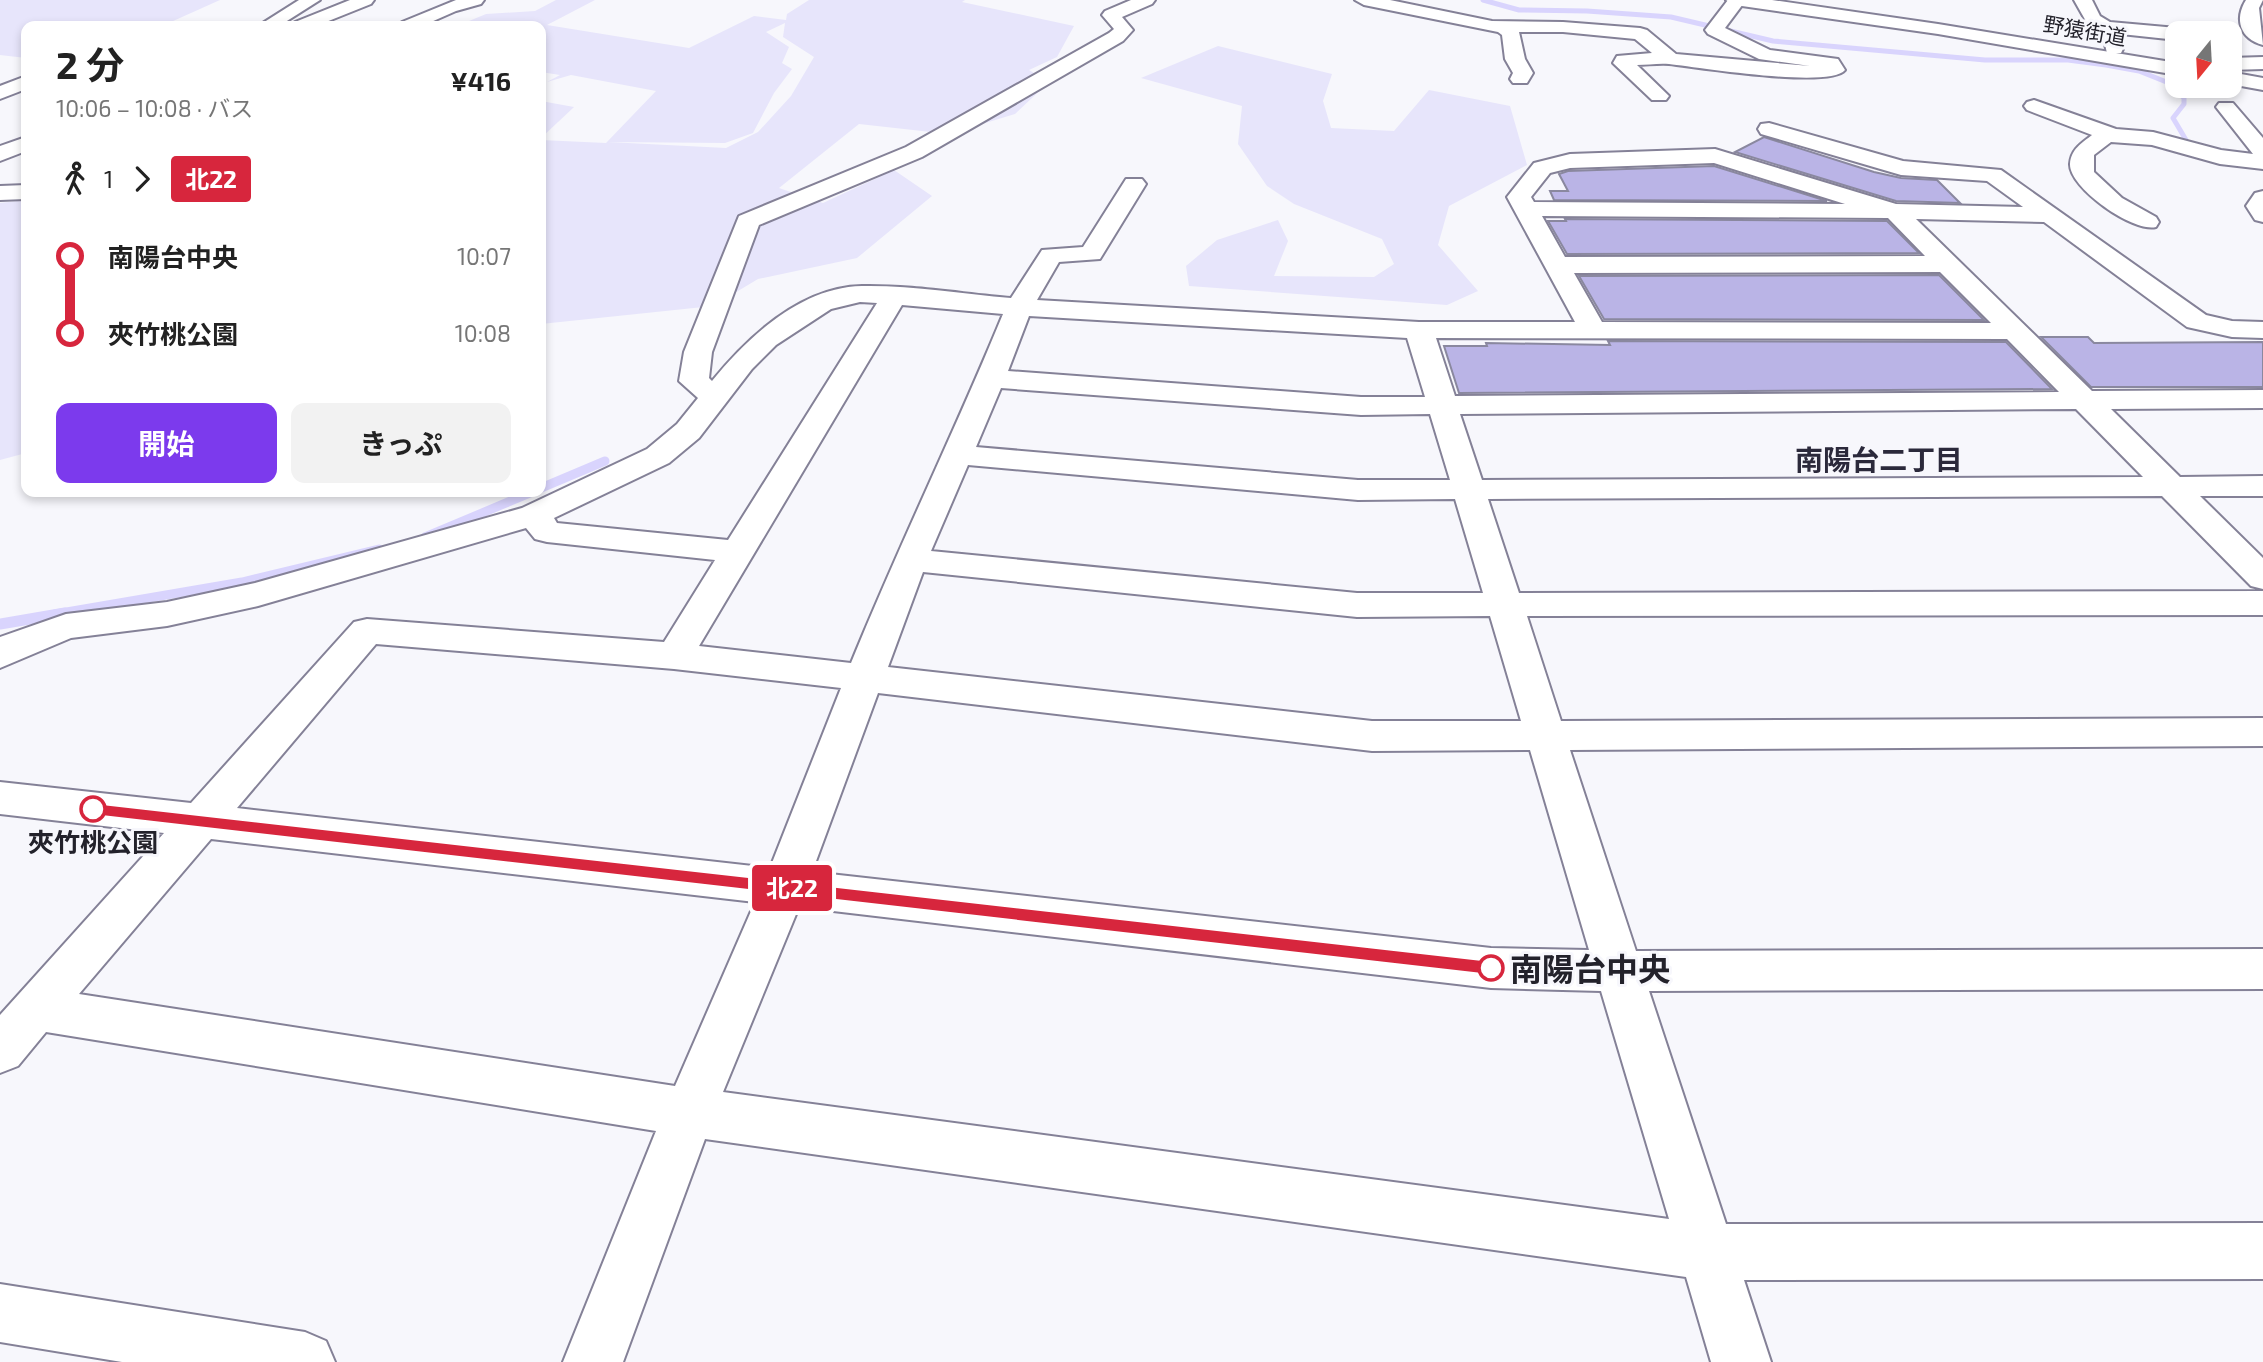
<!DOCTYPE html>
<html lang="ja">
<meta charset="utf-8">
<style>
:root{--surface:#fff;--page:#f2f2f2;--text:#222;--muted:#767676;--accent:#7c3aed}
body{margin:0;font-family:"Exo 2","Noto Sans JP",sans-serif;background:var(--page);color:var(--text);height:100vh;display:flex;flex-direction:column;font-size:26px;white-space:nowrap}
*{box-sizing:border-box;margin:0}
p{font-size:23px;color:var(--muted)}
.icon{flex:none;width:38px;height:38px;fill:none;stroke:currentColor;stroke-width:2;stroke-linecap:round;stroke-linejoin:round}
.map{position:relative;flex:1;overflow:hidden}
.sheet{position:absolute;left:21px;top:21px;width:525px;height:476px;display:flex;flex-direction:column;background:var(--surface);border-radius:14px;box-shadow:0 4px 10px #0003}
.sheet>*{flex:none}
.badge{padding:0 14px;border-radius:5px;font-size:24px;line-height:46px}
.needle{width:46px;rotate:198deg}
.fabs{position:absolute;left:2165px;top:21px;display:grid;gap:14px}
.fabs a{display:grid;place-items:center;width:77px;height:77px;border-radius:14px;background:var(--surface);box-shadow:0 4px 10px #0003;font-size:35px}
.map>.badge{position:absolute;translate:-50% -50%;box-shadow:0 0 0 4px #fff}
.legs{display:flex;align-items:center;gap:10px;height:77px;padding:0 35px;font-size:23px}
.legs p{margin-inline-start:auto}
.head{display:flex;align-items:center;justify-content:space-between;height:119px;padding:0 35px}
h1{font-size:38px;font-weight:700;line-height:52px}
.action{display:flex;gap:14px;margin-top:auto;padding:14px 35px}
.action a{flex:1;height:80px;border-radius:14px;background:var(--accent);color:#fff;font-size:28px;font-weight:700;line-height:80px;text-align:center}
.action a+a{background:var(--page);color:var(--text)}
ul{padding:0 35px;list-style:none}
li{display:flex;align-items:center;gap:24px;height:77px;font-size:26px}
li i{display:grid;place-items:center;width:10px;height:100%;margin:0 9px;background:currentColor}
li i::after{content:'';width:18px;height:18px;margin:-9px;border:5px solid;border-radius:50%;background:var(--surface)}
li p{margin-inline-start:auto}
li:first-child i{background:linear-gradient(#0000 50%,currentColor 0)}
li:last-child i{background:linear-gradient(currentColor 50%,#0000 0)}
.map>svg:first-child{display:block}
.green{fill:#e7e5fb;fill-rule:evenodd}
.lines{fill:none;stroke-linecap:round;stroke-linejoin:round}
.stream-far2{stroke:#d9d4fd;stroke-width:5}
.stream-far1{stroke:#d9d4fd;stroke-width:9}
.stream{stroke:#d9d4fd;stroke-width:11}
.building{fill:#bab4e6;stroke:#8a889f;stroke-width:2}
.minor-casing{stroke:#848197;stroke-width:4}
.major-casing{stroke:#848197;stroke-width:4}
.minor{fill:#fff;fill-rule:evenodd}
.major{fill:#fff;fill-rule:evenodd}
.line-1{fill:#d7263d;stroke:#fff;stroke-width:2}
.stop-1-dot{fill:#fff;stroke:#d7263d;stroke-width:3.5}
.labels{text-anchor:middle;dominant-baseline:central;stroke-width:6;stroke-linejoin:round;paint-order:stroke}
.far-street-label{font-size:21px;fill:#23222b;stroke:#f7f7fc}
.stop-label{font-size:26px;font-weight:bold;fill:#23222b;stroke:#f7f7fc}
.neighbourhood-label{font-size:28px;font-weight:bold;fill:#2b293b;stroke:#f7f7fc}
.near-stop-label{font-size:32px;font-weight:bold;fill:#23222b;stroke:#f7f7fc;text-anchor:start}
</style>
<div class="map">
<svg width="2263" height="1362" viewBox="0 0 2263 1362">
<rect width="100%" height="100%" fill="#f7f7fc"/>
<g class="green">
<path d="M 0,0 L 220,0 L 162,26 L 26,26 L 26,58 L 0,55 Z"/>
<path d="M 556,0 L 595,0 L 547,25 L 689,48 L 754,16 L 786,20 L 787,14 L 809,0 L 965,0 L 962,2 L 1074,26 L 1057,57 L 1029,70 L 1049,82 L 1015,114 L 949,134 L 859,124 L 779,188 L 823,203 L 894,170 L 932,196 L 857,258 L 758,279 L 713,306 L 541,324 L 541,140 L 606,143 L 656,91 L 571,75 L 547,82 L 560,75 L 541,72 L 541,26 L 457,26 L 486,14 L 535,11 ZM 785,23 L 783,37 L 814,57 L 791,96 L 758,132 L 726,148 L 608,142 L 725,143 L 753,133 L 774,93 L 792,69 L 782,63 L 789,47 L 766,32 Z"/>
<path d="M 1218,46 L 1332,74 L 1323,101 L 1331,128 L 1394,131 L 1429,90 L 1510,106 L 1527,165 L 1449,206 L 1438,245 L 1478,291 L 1447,305 L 1189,286 L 1186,266 L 1217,240 L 1278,220 L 1288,241 L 1274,276 L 1374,277 L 1394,264 L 1382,239 L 1294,204 L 1267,186 L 1238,144 L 1242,106 L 1141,78 Z"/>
<path d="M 541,101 L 574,107 L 541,138 Z"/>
<path d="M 26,200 L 26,453 L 0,460 L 0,203 Z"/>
</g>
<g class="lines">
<path class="stream-far2" d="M 1483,0 L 1519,10 L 1587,11 L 1671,17 L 1773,41 L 1985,60 L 2068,60 L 2106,65 L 2139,71 L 2169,83 L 2184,98 L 2184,104 L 2173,118 L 2189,145"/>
<g class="stream-far1">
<path d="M 541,488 L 605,461"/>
<path d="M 425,537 L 532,492"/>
<path d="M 55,614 L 242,582 L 379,549"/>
</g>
<path class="stream" d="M 0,624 L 65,613"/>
</g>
<g class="building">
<path d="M 1764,137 L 1874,172 L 1901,178 L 1937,180 L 1960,203 L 1896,201 L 1735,152 Z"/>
<path d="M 1714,166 L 1827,201 L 1554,200 L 1550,191 L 1568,191 L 1559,174 L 1568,171 Z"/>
<path d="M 1565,219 L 1887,221 L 1919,253 L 1567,254 L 1548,221 L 1566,221 Z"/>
<path d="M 1939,275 L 1984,320 L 1604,319 L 1579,276 Z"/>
<path d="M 2041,337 L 2088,337 L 2094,343 L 2263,342 L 2263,387 L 2091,387 Z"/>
<path d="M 1608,341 L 2006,342 L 2052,389 L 1459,393 L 1444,346 L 1487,346 L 1486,343 L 1610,345 Z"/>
</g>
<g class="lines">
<defs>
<g id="minor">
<path d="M 299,0 L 320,0 L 279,26 L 258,26 Z"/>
<path d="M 350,0 L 374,0 L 371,4 L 316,26 L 292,26 L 295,22 Z"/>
<path d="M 456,0 L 484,0 L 481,4 L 456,11 L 422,26 L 399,26 L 402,22 Z"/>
<path d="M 1131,0 L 1155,0 L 1152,4 L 1122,17 L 1133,30 L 1123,41 L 922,157 L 759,225 L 712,352 L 709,378 L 712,381 C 748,337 801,287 862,286 C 909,285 963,294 1011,298 L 1042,250 L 1083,247 L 1126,179 L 1142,179 L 1146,184 L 1100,259 L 1059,262 L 1037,300 L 1419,322 L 1575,322 L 1507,197 L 1534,163 L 1570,154 L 1715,149 L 1896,204 L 2023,207 L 1987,181 L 1901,175 L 1761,134 L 1758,129 L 1761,124 L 1769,123 L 1903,161 L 2001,170 L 2206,315 L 2232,321 L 2263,322 L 2263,338 L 2232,337 L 2187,327 L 2044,222 L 1916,219 L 2092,391 L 2263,390 L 2263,408 L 2111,409 L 2180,477 L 2263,476 L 2263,496 L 2200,496 L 2263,558 L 2263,589 L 2251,586 L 2162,496 L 1488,499 L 1519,593 L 2263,591 L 2263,615 L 1527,616 L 1561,721 L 2263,718 L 2263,746 L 1570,750 L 1636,951 L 2263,949 L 2263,989 L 1649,991 L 1726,1224 L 2263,1223 L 2263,1279 L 1744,1280 L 1771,1362 L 1711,1362 L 1686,1277 L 705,1139 L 623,1362 L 563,1362 L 656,1131 L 46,1032 L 18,1066 L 0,1073 L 0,1015 L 164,833 L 0,814 L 0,782 L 191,803 L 354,622 L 367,619 L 664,642 L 715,560 L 547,542 L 535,539 L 526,528 L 258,606 L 167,626 L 71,638 L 0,668 L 0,637 L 66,614 L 167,602 L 255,583 L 522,508 L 647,449 L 677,424 L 698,398 L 679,381 L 684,352 L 739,216 L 906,147 L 1109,33 L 1114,29 L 1102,15 L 1105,11 ZM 1714,163 L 1845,204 L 1534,202 L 1531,197 L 1550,173 L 1570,168 ZM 1542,216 L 1888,218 L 1925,256 L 1565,257 ZM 1940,272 L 1991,323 L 1602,322 L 1574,273 ZM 860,302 L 877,303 L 728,540 L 557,523 L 554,518 L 669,463 L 699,438 L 752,369 L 776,345 L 831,309 ZM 902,305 L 1003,314 C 955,431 899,545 851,663 L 699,646 ZM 1029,316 L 1407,338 L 1425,397 L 1361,397 L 1008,371 ZM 1436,338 L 2007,339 L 2059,392 L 1455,396 ZM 1001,388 L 1361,415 L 1430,414 L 1450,480 L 1358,480 L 976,447 ZM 2076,409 L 2143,477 L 1482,480 L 1460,414 ZM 968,465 L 1358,500 L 1455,499 L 1483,593 L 1357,593 L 931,551 ZM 923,572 L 1357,617 L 1490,616 L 1521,721 L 1372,721 L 888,667 ZM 376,644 L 674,669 L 841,688 L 770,868 L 237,808 ZM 878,693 L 1372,751 L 1530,750 L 1589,950 L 1491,948 L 812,872 ZM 211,839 L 755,902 L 675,1086 L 79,994 ZM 799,907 L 1491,988 L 1601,991 L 1669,1219 L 723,1092 Z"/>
<path d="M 1355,0 L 1390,0 L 1492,21 L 1563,22 L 1640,28 L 1647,30 L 1676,54 L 1810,66 L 1759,59 L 1708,34 L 1705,30 L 1728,0 L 1746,0 L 1725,28 L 1770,50 L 1838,59 L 1845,70 C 1830,89 1697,67 1669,64 C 1659,63 1647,65 1637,65 L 1669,96 L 1666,100 L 1652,100 L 1613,63 L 1617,56 L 1652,53 L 1635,39 L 1563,32 L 1519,32 L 1525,59 L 1533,73 L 1527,83 L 1513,83 L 1510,79 L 1513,73 L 1505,59 L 1502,35 L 1498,32 L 1364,5 Z"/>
<path d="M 2074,0 L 2092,0 L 2100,16 L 2110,22 L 2177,28 L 2186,33 L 2177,33 L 2177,40 L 2121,34 L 2123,49 L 2121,53 L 2107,53 L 2102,32 L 2087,23 Z"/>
<path d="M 2246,0 L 2263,0 L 2259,8 L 2263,45 C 2240,39 2234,19 2246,0 Z"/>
<path d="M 2263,57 L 2263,69 L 2230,70 L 2230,58 Z"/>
<path d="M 26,76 L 26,89 L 0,99 L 0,86 Z"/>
<path d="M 2034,100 L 2116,129 L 2153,132 L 2221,150 L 2253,154 L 2216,107 L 2219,103 L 2233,103 L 2263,138 L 2263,169 L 2220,164 L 2152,145 L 2111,142 L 2094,155 L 2094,172 L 2122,198 L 2156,217 L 2159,222 L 2156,227 C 2134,233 2069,188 2070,164 C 2071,149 2082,143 2092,135 L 2027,110 L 2024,106 L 2027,102 Z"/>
<path d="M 26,137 L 26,151 L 0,161 L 0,146 Z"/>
<path d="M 26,185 L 26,199 L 0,200 L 0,186 Z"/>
<path d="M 2263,191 L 2263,222 L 2255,220 L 2246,206 L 2255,193 Z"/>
<path d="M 0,1284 L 305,1332 L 326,1341 L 335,1362 L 122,1362 L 0,1342 Z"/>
</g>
<g id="major">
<path d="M 1726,0 L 1772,0 L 1938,24 L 2177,63 L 2177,75 L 1938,34 L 1735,5 Z"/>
<path d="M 2230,72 L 2263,78 L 2263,90 L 2230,84 Z"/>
</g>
</defs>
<use href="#minor" class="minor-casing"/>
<use href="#major" class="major-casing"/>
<use href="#minor" class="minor"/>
<use href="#major" class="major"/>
</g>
<path class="line-1" d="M 93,803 L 1491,961 L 1497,963 L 1500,968 L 1497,973 L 1491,975 L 93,815 L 86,809 Z"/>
<g class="stop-1-dot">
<circle cx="93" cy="809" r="12"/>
<circle cx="1491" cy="968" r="12"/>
</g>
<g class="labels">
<g class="far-street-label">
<text transform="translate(2085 30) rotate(10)">野猿街道</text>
</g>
<g class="stop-label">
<text x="93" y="841">夾竹桃公園</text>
</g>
<g class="neighbourhood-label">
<text x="1879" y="459">南陽台二丁目</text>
</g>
<g class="near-stop-label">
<text x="1510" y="968">南陽台中央</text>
</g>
</g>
</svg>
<div class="fabs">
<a><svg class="needle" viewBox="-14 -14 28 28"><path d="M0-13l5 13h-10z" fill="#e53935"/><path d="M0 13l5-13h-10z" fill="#767676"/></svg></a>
</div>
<b class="badge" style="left:792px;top:888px;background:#d7263d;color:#fff">北22</b>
<section class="sheet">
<div class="head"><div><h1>2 分</h1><p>10:06 – 10:08 · バス</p></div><b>¥416</b></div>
<div class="legs"><svg class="icon" aria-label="walk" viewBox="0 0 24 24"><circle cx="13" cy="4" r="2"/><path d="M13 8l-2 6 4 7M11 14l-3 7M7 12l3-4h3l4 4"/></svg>1<svg class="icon" aria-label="forward" viewBox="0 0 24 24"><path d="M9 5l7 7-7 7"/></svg><b class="badge" style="background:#d7263d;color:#fff">北22</b></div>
<ul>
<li><i style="color:#d7263d"></i><b>南陽台中央</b><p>10:07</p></li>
<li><i style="color:#d7263d"></i><b>夾竹桃公園</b><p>10:08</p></li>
</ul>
<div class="action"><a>開始</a><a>きっぷ</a></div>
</section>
</div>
